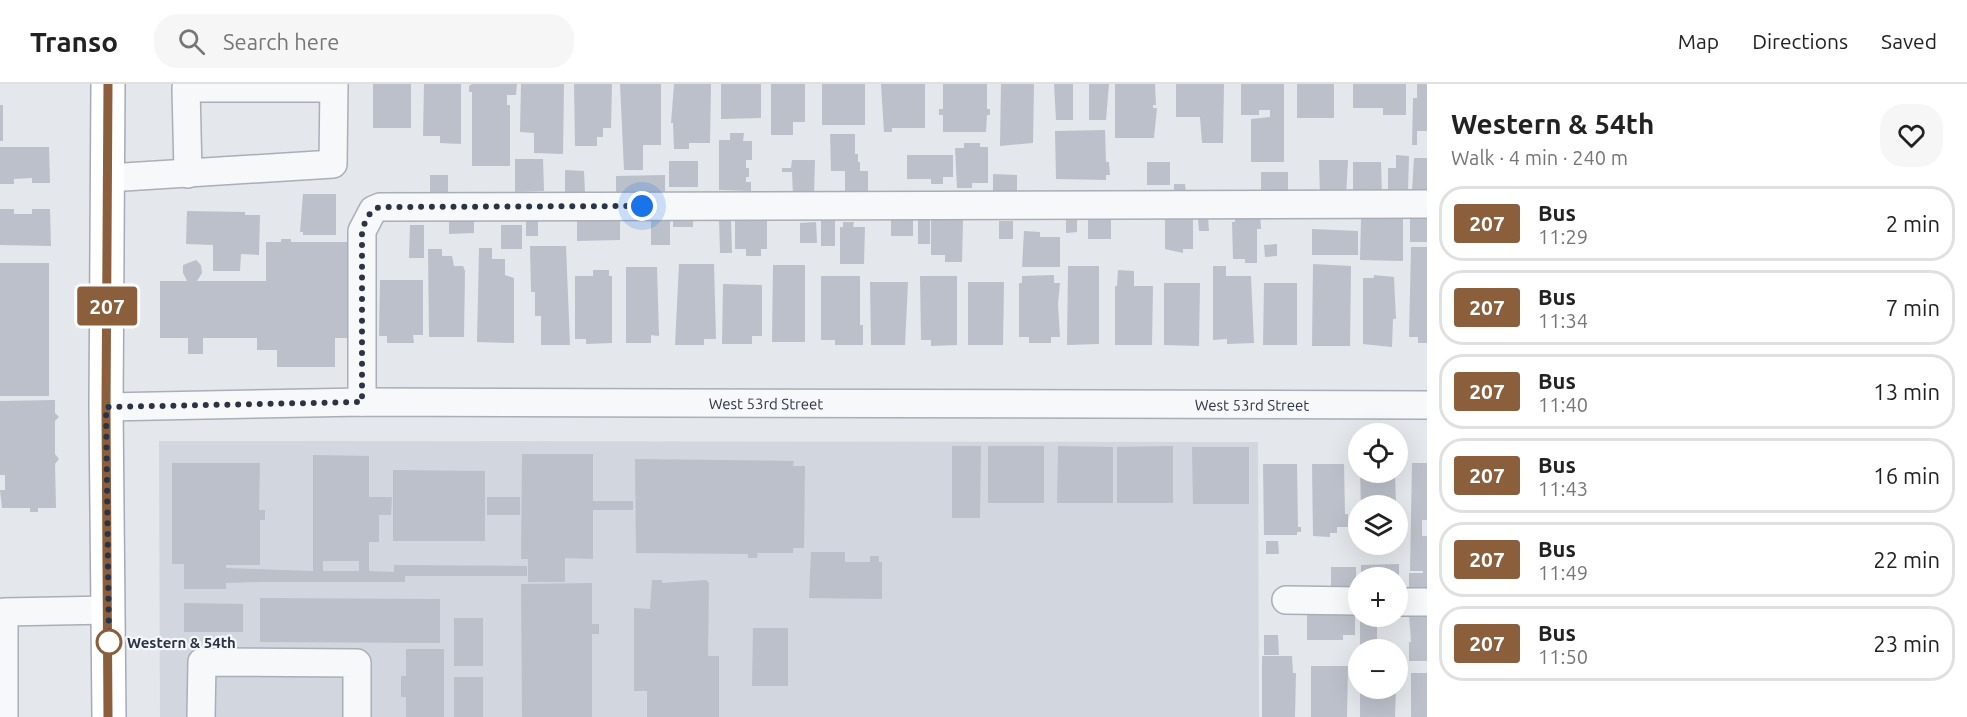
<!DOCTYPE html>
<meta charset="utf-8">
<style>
:root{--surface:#fff;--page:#f6f6f6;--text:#222;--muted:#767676;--line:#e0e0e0}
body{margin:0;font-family:Ubuntu,sans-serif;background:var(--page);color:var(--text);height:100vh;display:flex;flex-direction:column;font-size:22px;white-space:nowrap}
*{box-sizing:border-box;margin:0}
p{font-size:20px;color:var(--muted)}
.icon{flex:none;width:33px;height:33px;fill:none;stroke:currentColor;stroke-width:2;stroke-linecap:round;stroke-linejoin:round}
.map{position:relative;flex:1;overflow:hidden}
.side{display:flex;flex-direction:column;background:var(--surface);width:540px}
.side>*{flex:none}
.badge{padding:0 12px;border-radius:4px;font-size:21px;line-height:39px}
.controls{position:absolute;left:1348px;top:339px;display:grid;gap:12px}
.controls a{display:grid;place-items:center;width:60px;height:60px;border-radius:50%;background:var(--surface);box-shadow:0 6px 24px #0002;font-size:30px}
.you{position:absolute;width:30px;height:30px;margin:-15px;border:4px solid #fff;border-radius:50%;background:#1a73e8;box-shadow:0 0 0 9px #1a73e833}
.map>.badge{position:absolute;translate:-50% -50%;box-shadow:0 0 0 3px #fff}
.round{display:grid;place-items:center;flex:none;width:63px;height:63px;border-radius:24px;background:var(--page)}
.overview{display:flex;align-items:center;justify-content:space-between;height:102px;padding:0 24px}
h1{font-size:28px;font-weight:600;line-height:45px}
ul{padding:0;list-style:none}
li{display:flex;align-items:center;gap:18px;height:75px;margin:0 12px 9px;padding:0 12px;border:3px solid var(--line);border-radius:24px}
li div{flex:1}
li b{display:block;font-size:22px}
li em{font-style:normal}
li .badge{min-width:66px;font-weight:700;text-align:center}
header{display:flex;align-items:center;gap:36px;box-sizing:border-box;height:84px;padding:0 30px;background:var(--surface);border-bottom:2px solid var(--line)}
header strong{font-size:28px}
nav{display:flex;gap:33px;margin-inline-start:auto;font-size:21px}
.search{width:420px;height:54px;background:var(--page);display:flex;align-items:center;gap:15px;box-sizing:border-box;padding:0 21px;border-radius:24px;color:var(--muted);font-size:22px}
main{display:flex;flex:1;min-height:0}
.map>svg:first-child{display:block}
.built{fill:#d2d6de}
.building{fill:#bbc0ca;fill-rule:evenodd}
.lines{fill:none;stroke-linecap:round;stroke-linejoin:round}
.minor-casing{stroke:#a9aeb7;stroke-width:30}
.major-casing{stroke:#a3abb8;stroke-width:36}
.minor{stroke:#f7f8fa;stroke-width:27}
.major{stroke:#fff;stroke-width:33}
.line-casing{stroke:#fff;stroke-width:14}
.line{stroke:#8b5e3c;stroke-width:9}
.walk{stroke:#2b3445;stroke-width:6;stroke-dasharray:0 10.8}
.stop-dot{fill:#fff;stroke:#8b5e3c;stroke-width:3}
.labels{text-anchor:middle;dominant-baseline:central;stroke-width:4.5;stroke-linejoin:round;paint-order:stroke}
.street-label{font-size:15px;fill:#2b3445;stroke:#f4f6f9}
.stop-label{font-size:15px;font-weight:bold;fill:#2b3445;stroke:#f4f6f9;text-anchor:start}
</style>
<header>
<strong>Transo</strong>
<div class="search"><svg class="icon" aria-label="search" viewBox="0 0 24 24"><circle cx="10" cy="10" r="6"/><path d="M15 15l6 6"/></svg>Search here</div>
<nav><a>Map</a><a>Directions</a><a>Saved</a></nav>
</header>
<main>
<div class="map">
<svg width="1427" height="633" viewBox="0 0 1427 633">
<rect width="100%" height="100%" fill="#e4e7ec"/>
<path class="built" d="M 159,357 L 1258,358 L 1259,633 L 160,633 Z"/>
<g class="building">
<rect x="373" y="0" width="38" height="44"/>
<path d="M 424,0 L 461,0 L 461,60 L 440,59 L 440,52 L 423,52 Z"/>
<path d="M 472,0 L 517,0 L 516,11 L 507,11 L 507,21 L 510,21 L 510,82 L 472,82 L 472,8 L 469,8 L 469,2 Z"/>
<path d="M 521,0 L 564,0 L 563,70 L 534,69 L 534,49 L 520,48 Z"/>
<path d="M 574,0 L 612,0 L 611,44 L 603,44 L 603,53 L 597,53 L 597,62 L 575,62 Z"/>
<path d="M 620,0 L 661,0 L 661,61 L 643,61 L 643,86 L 624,86 Z"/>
<path d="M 674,0 L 711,0 L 710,59 L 689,59 L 689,65 L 674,65 L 673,39 L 671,39 Z"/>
<path d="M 721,0 L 761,0 L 761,34 L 721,35 Z"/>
<path d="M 771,0 L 805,0 L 805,38 L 793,38 L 793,51 L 771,51 Z"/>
<rect x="822" y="0" width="43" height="41"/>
<path d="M 881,0 L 925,0 L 925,44 L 892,44 L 892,48 L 884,48 Z"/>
<path d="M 943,0 L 987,0 L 987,25 L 990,25 L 990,31 L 987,31 L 986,48 L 943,48 L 943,31 L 939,31 L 939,25 L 943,25 Z"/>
<path d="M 1001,0 L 1034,0 L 1033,59 L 1000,62 Z"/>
<path d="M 1054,0 L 1073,0 L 1073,36 L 1056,36 Z"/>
<path d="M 1089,0 L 1109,0 L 1106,36 L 1089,36 Z"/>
<path d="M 1115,0 L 1155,0 L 1156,21 L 1153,21 L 1153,24 L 1157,24 L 1154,54 L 1115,54 Z"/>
<path d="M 1176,0 L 1224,0 L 1223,59 L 1202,59 L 1200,33 L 1176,33 Z"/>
<path d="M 1241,0 L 1284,0 L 1284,78 L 1251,78 L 1251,35 L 1270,33 L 1270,26 L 1259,26 L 1259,31 L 1241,31 Z"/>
<rect x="1297" y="0" width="37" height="34"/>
<path d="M 1353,0 L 1406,0 L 1406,31 L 1383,31 L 1383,24 L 1353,24 Z"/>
<path d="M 1417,0 L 1427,0 L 1427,47 L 1417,47 L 1417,61 L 1412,61 L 1413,14 L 1417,14 Z"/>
<rect x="0" y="21" width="3" height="36"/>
<path d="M 1105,46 L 1106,78 L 1109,78 L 1110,91 L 1106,91 L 1106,96 L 1056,95 L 1055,47 Z"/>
<path d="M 730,49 L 744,49 L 743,57 L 752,57 L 752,76 L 746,76 L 746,84 L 749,84 L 749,93 L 746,93 L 746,98 L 751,98 L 751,107 L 719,106 L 719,56 L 730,56 Z"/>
<path d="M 830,50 L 855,50 L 855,70 L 858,70 L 858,78 L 860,78 L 860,87 L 868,87 L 868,112 L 845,113 L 845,87 L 831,87 Z"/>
<path d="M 964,59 L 980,59 L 980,63 L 988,63 L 988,99 L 972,99 L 972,104 L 957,104 L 955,64 L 964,64 Z"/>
<path d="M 0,63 L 49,63 L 50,99 L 32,99 L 32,94 L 14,95 L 14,100 L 0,100 Z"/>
<path d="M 907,71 L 953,71 L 953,93 L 943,93 L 943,100 L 931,100 L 931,95 L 907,95 Z"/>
<path d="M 1396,71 L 1409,72 L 1408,106 L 1388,106 L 1388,84 L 1396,84 Z"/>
<path d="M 1414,74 L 1427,74 L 1427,107 L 1412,107 Z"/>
<path d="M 515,75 L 543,75 L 544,107 L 515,108 Z"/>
<path d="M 792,76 L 815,76 L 814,112 L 793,112 L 792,88 L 782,88 L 782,84 L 791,84 Z"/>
<path d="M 1319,76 L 1348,76 L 1346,114 L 1320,113 Z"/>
<rect x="669" y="77" width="29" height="26"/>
<rect x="1147" y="78" width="23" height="23"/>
<path d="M 1353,78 L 1381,78 L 1382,112 L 1353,112 Z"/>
<path d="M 565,86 L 584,87 L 585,110 L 565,109 Z"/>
<path d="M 1261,88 L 1288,88 L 1288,111 L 1261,112 Z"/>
<path d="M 993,90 L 1017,91 L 1017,114 L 993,114 Z"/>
<rect x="430" y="91" width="18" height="22"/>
<path d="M 665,91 L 665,114 L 616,114 L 616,92 Z"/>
<path d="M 1174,100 L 1185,100 L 1186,110 L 1174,111 Z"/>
<path d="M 303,110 L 336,110 L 336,151 L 303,151 L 303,148 L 300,148 Z"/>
<path d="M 0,125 L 14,125 L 14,130 L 32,130 L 32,125 L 50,125 L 51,162 L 0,161 Z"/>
<path d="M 187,127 L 245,128 L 245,131 L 260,131 L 259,171 L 241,170 L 240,187 L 213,187 L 213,161 L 186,160 Z"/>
<path d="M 651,128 L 670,129 L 670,161 L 651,161 Z"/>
<path d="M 937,128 L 955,129 L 955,136 L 963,136 L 962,178 L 945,178 L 945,171 L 931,171 L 931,135 L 937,135 Z"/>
<path d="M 1260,128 L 1261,145 L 1257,145 L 1257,179 L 1245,179 L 1245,175 L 1233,175 L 1232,138 L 1235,138 L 1235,130 Z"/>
<path d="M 474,131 L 474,149 L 449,150 L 449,132 Z"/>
<path d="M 673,131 L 693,132 L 693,143 L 673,143 Z"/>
<path d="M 577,132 L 620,132 L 620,156 L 577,157 Z"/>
<path d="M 735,132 L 767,132 L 767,165 L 761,165 L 761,172 L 746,172 L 746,165 L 735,165 Z"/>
<rect x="891" y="132" width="22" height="20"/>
<path d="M 1088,132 L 1111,133 L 1111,155 L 1088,155 Z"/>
<path d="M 1165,133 L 1193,133 L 1193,165 L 1183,165 L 1183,169 L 1165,165 Z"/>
<path d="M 719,134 L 731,134 L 732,169 L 720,169 Z"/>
<rect x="918" y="134" width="12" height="26"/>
<path d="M 1077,134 L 1077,148 L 1066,149 L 1066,135 Z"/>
<path d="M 1198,134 L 1208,134 L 1209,147 L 1199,147 Z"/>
<rect x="821" y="135" width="14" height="27"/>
<path d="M 1361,135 L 1403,135 L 1403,177 L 1360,176 Z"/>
<rect x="1410" y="135" width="17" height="23"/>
<rect x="526" y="137" width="12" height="15"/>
<rect x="999" y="137" width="14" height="18"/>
<path d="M 816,138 L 817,159 L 800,159 L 800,139 Z"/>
<path d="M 843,138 L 854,138 L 853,143 L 865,143 L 864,180 L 840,180 L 840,143 L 843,143 Z"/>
<path d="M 410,141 L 424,141 L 424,174 L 409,174 Z"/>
<rect x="501" y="141" width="21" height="24"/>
<path d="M 1312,145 L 1358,147 L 1358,171 L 1312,171 Z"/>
<path d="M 1024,147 L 1040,148 L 1040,153 L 1060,153 L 1060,183 L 1022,183 Z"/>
<path d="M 281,155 L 291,155 L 291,158 L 350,158 L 352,254 L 335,254 L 335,283 L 277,283 L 277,266 L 257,266 L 257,254 L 203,254 L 203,270 L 188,270 L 188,254 L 160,254 L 160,197 L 187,197 L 183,189 L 183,181 L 196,176 L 201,181 L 202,189 L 197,197 L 266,197 L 266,158 L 281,158 Z"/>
<path d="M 1277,160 L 1277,172 L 1265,173 L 1264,161 Z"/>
<path d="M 530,162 L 566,162 L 570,261 L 541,261 L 541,232 L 535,232 L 535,208 L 531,208 Z"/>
<path d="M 1411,163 L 1427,163 L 1427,259 L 1418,259 L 1418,253 L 1409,253 Z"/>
<path d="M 479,164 L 492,164 L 492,175 L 505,175 L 505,191 L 514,194 L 514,259 L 477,258 Z"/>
<path d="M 428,165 L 442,165 L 442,172 L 452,172 L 454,182 L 463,182 L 465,187 L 464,253 L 429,253 Z"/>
<rect x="0" y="179" width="49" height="133"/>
<path d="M 679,180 L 714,180 L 716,255 L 704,255 L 704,261 L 675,261 Z"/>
<path d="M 1313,180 L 1351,182 L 1350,262 L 1312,262 Z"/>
<path d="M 773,181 L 805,181 L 805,258 L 772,258 Z"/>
<path d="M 1068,182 L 1099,182 L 1099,260 L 1067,261 Z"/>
<path d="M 1213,182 L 1226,182 L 1226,192 L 1251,192 L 1254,259 L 1227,260 L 1227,255 L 1213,256 Z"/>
<path d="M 626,183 L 657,183 L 659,252 L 651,251 L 651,259 L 626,259 Z"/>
<path d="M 593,186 L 609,186 L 609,192 L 612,192 L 612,259 L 586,260 L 586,255 L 575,255 L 575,192 L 593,192 Z"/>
<path d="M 1118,186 L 1134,187 L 1134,202 L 1153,202 L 1152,261 L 1115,261 L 1115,202 L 1117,202 Z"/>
<path d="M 1054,191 L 1054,199 L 1060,199 L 1058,220 L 1060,253 L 1051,253 L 1051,259 L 1029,259 L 1029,253 L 1019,253 L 1019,199 L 1022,199 L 1022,192 Z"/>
<path d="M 1374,191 L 1394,193 L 1396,235 L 1393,235 L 1392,263 L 1363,260 L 1363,194 L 1374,194 Z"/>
<path d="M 821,192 L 860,192 L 860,241 L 863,241 L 863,261 L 835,261 L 835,256 L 821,256 Z"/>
<path d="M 920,192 L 957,192 L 957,261 L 931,262 L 931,256 L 921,256 Z"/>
<path d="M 380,196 L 423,196 L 423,251 L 413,251 L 414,259 L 387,259 L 387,252 L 379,252 Z"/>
<path d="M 870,198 L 908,198 L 905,261 L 871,261 Z"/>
<path d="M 968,198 L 1004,198 L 1003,261 L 968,261 Z"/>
<path d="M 1164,199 L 1200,199 L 1199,262 L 1164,261 Z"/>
<path d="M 1264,199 L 1297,199 L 1297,261 L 1263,261 Z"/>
<path d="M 723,200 L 762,201 L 762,252 L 752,252 L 752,260 L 722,260 Z"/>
<path d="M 55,316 L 55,329 L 59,333 L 55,337 L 55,370 L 59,375 L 55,380 L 56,424 L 38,424 L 38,428 L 30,428 L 30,424 L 2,424 L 0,406 L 5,406 L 5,391 L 0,391 L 0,317 Z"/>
<path d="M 952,362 L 981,362 L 980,434 L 952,434 Z"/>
<rect x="988" y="362" width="56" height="57"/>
<path d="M 1058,362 L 1113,363 L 1113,419 L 1057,419 Z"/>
<path d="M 1173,362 L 1173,419 L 1117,419 L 1117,363 Z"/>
<path d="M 1192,363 L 1249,363 L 1249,420 L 1193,420 Z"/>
<path d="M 522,370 L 593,370 L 593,417 L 633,417 L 633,426 L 593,426 L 593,475 L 565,474 L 565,498 L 528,498 L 528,475 L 521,475 Z"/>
<path d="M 313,371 L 369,372 L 369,413 L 392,413 L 391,431 L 379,431 L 379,458 L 369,458 L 369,487 L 394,488 L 394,481 L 527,482 L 527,492 L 405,492 L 405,498 L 260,498 L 226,499 L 226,505 L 184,505 L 184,480 L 172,480 L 172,379 L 260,379 L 259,426 L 265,426 L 265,436 L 260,436 L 260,481 L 226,481 L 226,484 L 313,487 ZM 323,477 L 359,477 L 359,487 L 323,487 Z"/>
<path d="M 635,375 L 794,377 L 793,382 L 805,382 L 804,464 L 793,464 L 793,469 L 758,469 L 757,474 L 748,474 L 748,470 L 636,469 Z"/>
<path d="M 1412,379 L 1427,379 L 1427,436 L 1422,436 L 1422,452 L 1427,452 L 1427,508 L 1409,505 L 1409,489 L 1423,489 L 1423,487 L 1410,487 Z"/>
<path d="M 1263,380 L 1297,380 L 1298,443 L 1301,443 L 1301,448 L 1297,448 L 1297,451 L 1264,451 Z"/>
<path d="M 1312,380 L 1344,380 L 1345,430 L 1348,430 L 1348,443 L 1337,443 L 1337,449 L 1330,449 L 1330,453 L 1313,452 Z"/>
<path d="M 393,386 L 485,387 L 485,457 L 393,457 Z"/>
<path d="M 1360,388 L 1395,388 L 1396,422 L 1361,422 Z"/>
<rect x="487" y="413" width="33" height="18"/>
<path d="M 1266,457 L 1278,457 L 1279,470 L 1266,470 Z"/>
<path d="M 811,468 L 845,468 L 845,478 L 870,478 L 870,472 L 879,472 L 879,478 L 882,478 L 882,515 L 809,514 Z"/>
<path d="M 1399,480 L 1399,494 L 1361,494 L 1361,481 Z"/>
<path d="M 1331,483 L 1356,483 L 1356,508 L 1331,509 Z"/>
<path d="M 652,496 L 662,496 L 662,499 L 706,496 L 709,499 L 708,572 L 719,572 L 719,633 L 647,633 L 647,607 L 634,607 L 634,524 L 650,525 Z"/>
<path d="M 592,499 L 592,540 L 599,540 L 599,550 L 592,550 L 592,633 L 522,633 L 521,500 Z"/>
<path d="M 260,514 L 440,515 L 440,559 L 260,558 Z"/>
<path d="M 184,519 L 243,520 L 243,548 L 184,548 Z"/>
<path d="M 1307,530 L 1355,530 L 1355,551 L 1343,551 L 1343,556 L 1307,556 Z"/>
<path d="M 1409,530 L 1427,530 L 1427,577 L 1409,577 L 1409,558 L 1411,558 Z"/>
<path d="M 1360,532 L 1382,532 L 1382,537 L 1377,537 L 1377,558 L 1373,558 L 1373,564 L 1360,564 Z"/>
<rect x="454" y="534" width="29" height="48"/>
<path d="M 753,544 L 788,544 L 788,602 L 752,602 Z"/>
<path d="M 1264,551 L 1278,551 L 1279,571 L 1264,571 Z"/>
<path d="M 406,565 L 444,565 L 444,633 L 406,633 L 406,613 L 401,613 L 401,592 L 406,592 Z"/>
<path d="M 1262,572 L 1292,572 L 1293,589 L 1296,589 L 1295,633 L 1262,633 Z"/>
<path d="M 1311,582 L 1348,582 L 1347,633 L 1311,633 Z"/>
<rect x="1411" y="589" width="16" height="44"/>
<rect x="454" y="593" width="29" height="40"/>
<path d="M 1360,604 L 1396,604 L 1395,633 L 1360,633 Z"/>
</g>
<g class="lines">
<defs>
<g id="minor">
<path d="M 188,90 L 186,4 L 333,4"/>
<path d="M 108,94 L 333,80 L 334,0"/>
<path d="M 362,318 L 362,147 L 373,126 L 380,123 L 1427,120"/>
<path id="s1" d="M 106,323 L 362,318 L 1427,321"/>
<path d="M 1286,516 L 1359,517"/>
<path d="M 1398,518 L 1427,518"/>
<path d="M 4,633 L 4,528 L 109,526"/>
<path d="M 201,633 L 202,578 L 357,579 L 357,633"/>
</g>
<path id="major" d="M 108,0 L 106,323 L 109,633"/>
</defs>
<use href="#minor" class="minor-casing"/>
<use href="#major" class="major-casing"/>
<use href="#minor" class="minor"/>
<use href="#major" class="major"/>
</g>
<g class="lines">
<defs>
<path id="line" d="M 108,0 L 106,323 L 108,633"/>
</defs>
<use href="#line" class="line-casing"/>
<use href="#line" class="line"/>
<path class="walk" d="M 109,558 L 106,323 L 362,318 L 362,147 C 366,135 369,127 380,123 L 642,122"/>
</g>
<circle class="stop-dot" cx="109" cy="558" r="12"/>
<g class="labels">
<g class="street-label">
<text stroke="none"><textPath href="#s1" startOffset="660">West 53rd Street</textPath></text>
<text stroke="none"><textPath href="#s1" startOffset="1146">West 53rd Street</textPath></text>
</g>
<g class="stop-label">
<text x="127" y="558">Western &amp; 54th</text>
</g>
</g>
</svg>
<div class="controls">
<a><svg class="icon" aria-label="locate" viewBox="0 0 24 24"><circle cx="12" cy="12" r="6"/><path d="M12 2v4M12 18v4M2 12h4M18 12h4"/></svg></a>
<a><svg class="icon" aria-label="layers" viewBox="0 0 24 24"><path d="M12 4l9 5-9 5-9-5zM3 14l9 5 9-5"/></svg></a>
<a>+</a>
<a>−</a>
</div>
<div class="you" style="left:642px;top:122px"></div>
<b class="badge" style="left:107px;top:222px;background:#8b5e3c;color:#fff">207</b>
</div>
<section class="side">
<div class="overview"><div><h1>Western &amp; 54th</h1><p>Walk · 4 min · 240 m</p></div><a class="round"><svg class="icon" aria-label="heart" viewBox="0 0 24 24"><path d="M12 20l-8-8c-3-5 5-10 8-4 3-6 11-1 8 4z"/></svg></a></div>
<ul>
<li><span class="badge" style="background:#8b5e3c;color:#fff">207</span><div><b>Bus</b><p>11:29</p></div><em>2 min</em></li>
<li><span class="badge" style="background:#8b5e3c;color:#fff">207</span><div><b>Bus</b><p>11:34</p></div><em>7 min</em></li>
<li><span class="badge" style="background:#8b5e3c;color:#fff">207</span><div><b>Bus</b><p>11:40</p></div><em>13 min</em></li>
<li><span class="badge" style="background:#8b5e3c;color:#fff">207</span><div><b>Bus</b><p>11:43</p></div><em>16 min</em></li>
<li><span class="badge" style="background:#8b5e3c;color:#fff">207</span><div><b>Bus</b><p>11:49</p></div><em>22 min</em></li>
<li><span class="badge" style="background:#8b5e3c;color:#fff">207</span><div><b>Bus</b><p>11:50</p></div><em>23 min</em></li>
</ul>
</section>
</main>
